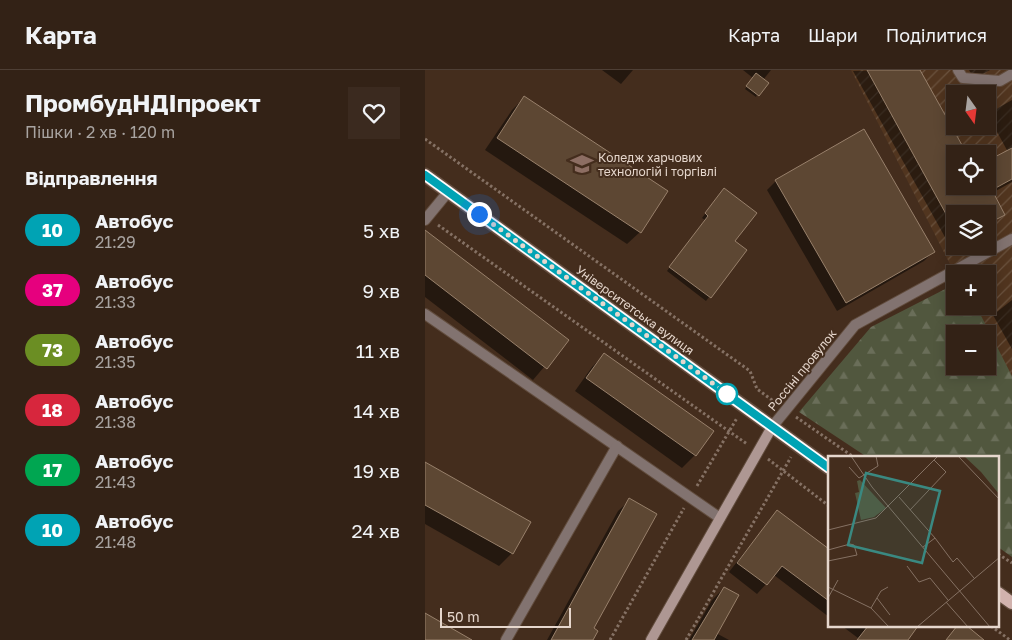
<!DOCTYPE html>
<html lang="uk">
<meta charset="utf-8">
<style>
:root{--surface:#332216;--page:#3b2a1f;--text:#f1f3f6;--muted:#a9a4a1;--line:#4e3f35}
body{margin:0;font-family:"Golos Text",sans-serif;background:var(--page);color:var(--text);height:100vh;display:flex;flex-direction:column;font-size:19px;white-space:nowrap}
*{box-sizing:border-box;margin:0}
p{font-size:16px;color:var(--muted)}
.icon{flex:none;width:28px;height:28px;fill:none;stroke:currentColor;stroke-width:2;stroke-linecap:round;stroke-linejoin:round}
.map{position:relative;flex:1;overflow:hidden}
.panel{display:flex;flex-direction:column;background:var(--surface);width:425px}
.panel>*{flex:none}
.badge{padding:0 10px;border-radius:16px;font-size:18px;line-height:32px}
.needle{width:32px;rotate:166deg}
.controls{position:absolute;left:521px;top:15px;display:grid;gap:10px}
.controls a{display:grid;place-items:center;width:50px;height:50px;border-radius:0px;background:var(--surface);box-shadow:0 2px 12px #0003,0 0 0 1px var(--line);font-size:25px}
.scale{position:absolute;left:15px;bottom:12px;width:131px;box-sizing:border-box;padding-left:5px;border:2px solid #e6d7cd;border-top:0;font-size:14px;line-height:18px;white-space:nowrap;color:#e6d7cd;-webkit-text-stroke:4px #442d1d;paint-order:stroke}
.you{position:absolute;width:25px;height:25px;margin:-12px;border:4px solid #fff;border-radius:50%;background:#1a73e8;box-shadow:0 0 0 8px #1a73e833}
.map>.badge{position:absolute;translate:-50% -50%;box-shadow:0 0 0 2px #fff}
h2{padding:0 25px;font-size:19px;line-height:45px}
.round{display:grid;place-items:center;flex:none;width:52px;height:52px;border-radius:0px;background:var(--page)}
.head{display:flex;align-items:center;justify-content:space-between;height:85px;padding:0 25px}
h1{font-size:24px;font-weight:700;line-height:38px}
ul{padding:0;list-style:none}
li{display:flex;align-items:center;gap:15px;height:60px;padding:0 25px}
li div{flex:1}
li b{display:block;font-size:19px}
li em{font-style:normal}
li .badge{min-width:55px;font-weight:700;text-align:center}
header{display:flex;align-items:center;gap:30px;box-sizing:border-box;height:70px;padding:0 25px;background:var(--surface);border-bottom:1px solid var(--line)}
header strong{font-size:24px}
nav{display:flex;gap:28px;margin-inline-start:auto;font-size:18px}
main{display:flex;flex:1;min-height:0}
.map>svg:first-child{display:block}
.industrial{fill:url(#industrial-furrows);fill-rule:evenodd}
.forest{fill:url(#forest-firs);fill-rule:evenodd}
.shadow{fill:#0007}
.building{fill:#5d4733;stroke:#98806b}
.lines{fill:none;stroke-linecap:round;stroke-linejoin:round}
.lane-casing{stroke:#614c3d;stroke-width:12}
.street-casing{stroke:#614c3d;stroke-width:12}
.secondary-casing{stroke:#614c3d;stroke-width:12}
.primary-casing{stroke:#614c3d;stroke-width:15}
.path{stroke:#857164;stroke-width:3;stroke-dasharray:2.5 2.5;stroke-linecap:butt}
.lane{stroke:#827370;stroke-width:10}
.street{stroke:#827370;stroke-width:10}
.secondary{stroke:#ae9793;stroke-width:10}
.primary{stroke:#d1b2ad;stroke-width:12}
.line-casing{stroke:#fff;stroke-width:11}
.line{stroke:#00a3b4;stroke-width:8}
.walk{stroke:#e6d7cd;stroke-width:5;stroke-dasharray:0 9}
.stop-dot{fill:#fff;stroke:#00a3b4;stroke-width:2.5}
.labels{text-anchor:middle;dominant-baseline:central;stroke-width:4;stroke-linejoin:round;paint-order:stroke}
.poi-label{font-size:12px;fill:#e6d7cd;stroke:#442d1d;text-anchor:start}
.street-label{font-size:12px;fill:#e6d7cd;stroke:#442d1d}
.inset-road{fill:none;stroke:#857163;stroke-width:1}
.view{fill:#3a8981;fill-opacity:0.15;stroke:#3a8981;stroke-width:2.5}
.inset-edge{fill:none;stroke:#e6d7cd;stroke-width:2.5}
</style>
<header>
<strong>Карта</strong>
<nav><a>Карта</a><a>Шари</a><a>Поділитися</a></nav>
</header>
<main>
<section class="panel">
<div class="head"><div><h1>ПромбудНДІпроект</h1><p>Пішки · 2 хв · 120 m</p></div><a class="round"><svg class="icon" aria-label="heart" viewBox="0 0 24 24"><path d="M12 20l-8-8c-3-5 5-10 8-4 3-6 11-1 8 4z"/></svg></a></div>
<h2>Відправлення</h2>
<ul>
<li><span class="badge" style="background:#00a3b4;color:#fff">10</span><div><b>Автобус</b><p>21:29</p></div><em>5 хв</em></li>
<li><span class="badge" style="background:#e6007e;color:#fff">37</span><div><b>Автобус</b><p>21:33</p></div><em>9 хв</em></li>
<li><span class="badge" style="background:#6b8e23;color:#fff">73</span><div><b>Автобус</b><p>21:35</p></div><em>11 хв</em></li>
<li><span class="badge" style="background:#d7263d;color:#fff">18</span><div><b>Автобус</b><p>21:38</p></div><em>14 хв</em></li>
<li><span class="badge" style="background:#00a651;color:#fff">17</span><div><b>Автобус</b><p>21:43</p></div><em>19 хв</em></li>
<li><span class="badge" style="background:#00a3b4;color:#fff">10</span><div><b>Автобус</b><p>21:48</p></div><em>24 хв</em></li>
</ul>
</section>
<div class="map">
<svg width="587" height="570" viewBox="0 0 587 570">
<defs>
<pattern id="industrial-furrows" width="10" height="10" patternUnits="userSpaceOnUse" patternTransform="scale(1.25)"><rect width="10" height="10" fill="#51351f"/><path d="M-1 1l2-2M0 10L10 0M9 11l2-2" fill="none" stroke="#6a523e"/></pattern>
<pattern id="forest-firs" width="22" height="20" patternUnits="userSpaceOnUse" patternTransform="scale(1.25)"><rect width="22" height="20" fill="#51573e"/><path d="M5 1l3.5 6h-7zM16 11l3.5 6h-7z" fill="#6a6e59"/></pattern>
</defs>
<rect width="100%" height="100%" fill="#442d1d"/>
<path class="industrial" d="M 426,0 L 587,0 L 587,312 L 547,236 L 562,236 L 562,204 L 530,204 ZM 530,24 L 562,24 L 562,56 L 530,56 ZM 530,84 L 562,84 L 562,116 L 530,116 ZM 530,144 L 562,144 L 562,176 L 530,176 Z"/>
<path class="forest" d="M 530,214 L 530,236 L 551,236 L 587,306 L 587,487 L 573,477 L 573,388 L 442,387 L 374,342 L 446,257 ZM 530,264 L 562,264 L 562,296 L 530,296 Z"/>
<g class="shadow">
<path d="M 177,0 L 208,0 L 196,14 Z"/>
<path d="M 318,0 L 346,0 L 338,10 L 331,27 L 320,19 L 328,8 Z"/>
<path d="M 494,0 L 530,84 L 530,116 L 562,116 L 583,82 L 564,47 L 573,38 L 587,30 L 587,112 L 567,123 L 579,144 L 562,157 L 562,144 L 530,144 L 530,175 L 526,178 L 428,1 Z"/>
<path d="M 544,0 L 565,0 L 549,9 Z"/>
<path d="M 99,28 L 215,162 L 202,174 L 60,80 L 87,40 Z"/>
<path d="M 351,111 L 508,182 L 499,191 L 412,241 L 342,120 Z"/>
<path d="M 296,123 L 309,171 L 320,180 L 281,231 L 242,201 L 280,150 L 277,148 Z"/>
<path d="M 0,163 L 142,270 L 108,310 L 0,227 Z"/>
<path d="M 587,230 L 587,279 L 568,245 Z"/>
<path d="M 179,285 L 287,362 L 270,385 L 257,398 L 150,321 L 167,297 Z"/>
<path d="M 0,393 L 104,452 L 87,483 L 74,496 L 0,454 Z"/>
<path d="M 205,430 L 167,559 L 167,570 L 122,570 L 193,441 Z"/>
<path d="M 352,441 L 404,481 L 404,547 L 349,505 L 332,524 L 304,502 Z"/>
<path d="M 299,518 L 291,563 L 304,570 L 264,570 L 287,530 Z"/>
<path d="M 417,556 L 492,556 L 481,570 L 432,570 L 433,568 Z"/>
</g>
<g class="building">
<path d="M 442,0 L 495,0 L 542,84 L 530,84 L 530,116 L 562,116 L 562,91 L 587,78 L 587,109 L 567,120 L 580,145 L 562,154 L 562,144 L 521,144 Z"/>
<path d="M 331,3 L 344,13 L 334,26 L 321,16 Z"/>
<path d="M 99,26 L 243,121 L 216,163 L 72,68 Z"/>
<path d="M 439,59 L 510,182 L 421,233 L 350,110 Z"/>
<path d="M 299,118 L 332,143 L 310,171 L 322,180 L 286,228 L 244,197 L 283,146 L 280,143 Z"/>
<path d="M 0,160 L 144,270 L 122,299 L 0,205 Z"/>
<path d="M 179,283 L 289,361 L 271,386 L 161,308 Z"/>
<path d="M 0,392 L 106,452 L 88,484 L 0,435 Z"/>
<path d="M 204,428 L 232,444 L 169,558 L 173,561 L 168,570 L 126,570 Z"/>
<path d="M 352,440 L 404,479 L 404,531 L 357,496 L 342,515 L 312,493 Z"/>
<path d="M 299,517 L 314,525 L 289,570 L 267,570 Z"/>
<path d="M 0,543 L 47,570 L 0,570 Z"/>
<path d="M 443,556 L 493,556 L 483,570 L 432,570 Z"/>
<path d="M 532,556 L 542,556 L 559,570 L 521,570 Z"/>
</g>
<g class="lines">
<defs>
<g id="lane">
<path d="M 533,0 L 538,8 L 575,11 L 587,4"/>
<path d="M 0,150 L 23,122"/>
<path d="M 0,244 L 295,448"/>
<path d="M 81,570 L 192,376"/>
</g>
<path id="street" d="M 347,357 L 430,255 L 587,169"/>
<path id="secondary" d="M 226,570 L 347,357"/>
<g id="primary">
<path d="M 0,105 L 404,398"/>
<path d="M 573,523 L 587,533"/>
</g>
</defs>
<use href="#lane" class="lane-casing"/>
<use href="#street" class="street-casing"/>
<use href="#secondary" class="secondary-casing"/>
<use href="#primary" class="primary-casing"/>
<g class="path">
<path d="M 0,69 L 325,301 L 332,319 L 351,333"/>
<path d="M 13,155 L 322,374"/>
<path d="M 371,347 L 430,388"/>
<path d="M 343,389 L 404,436"/>
<path d="M 272,416 L 312,348"/>
<path d="M 573,484 L 587,493"/>
<path d="M 566,556 L 585,570"/>
<path d="M 185,570 L 259,438"/>
<path d="M 261,570 L 366,387"/>
</g>
<use href="#lane" class="lane"/>
<use href="#street" class="street"/>
<use href="#secondary" class="secondary"/>
<use href="#primary" class="primary"/>
</g>
<g class="lines">
<defs>
<path id="line" d="M 0,105 L 404,398"/>
</defs>
<use href="#line" class="line-casing"/>
<use href="#line" class="line"/>
<path class="walk" d="M 54,144 L 304,325 L 302,324"/>
</g>
<defs>
<symbol id="university-bare" viewBox="-9 -9 18 18"><path d="M0-5L7-2L0 1L-7-2ZM-4 1L0 2.5L4 1V4Q0 6-4 4Z" fill="#8d6e63" stroke="#442d1d" stroke-width="2.5" paint-order="stroke"/></symbol>
</defs>
<g fill-rule="evenodd">
<use href="#university-bare" x="141" y="78" width="32" height="32"/>
</g>
<circle class="stop-dot" cx="302" cy="324" r="10"/>
<g class="labels">
<g class="poi-label">
<text x="173" y="87">Коледж харчових<tspan x="173" dy="14">технологій і торгівлі</tspan></text>
</g>
<g class="street-label">
<text transform="translate(210 240) rotate(36)">Університетська вулиця</text>
<text transform="translate(377 300) rotate(-51)">Россіні провулок</text>
</g>
</g>
<g transform="translate(403 386)">
<rect width="171" height="171" fill="#442d1d"/>
<path d="M 32,24 L 58,52 L 46,61 L 33,64 L 27,37 L 31,36 L 29,25 Z" fill="#51573e"/>
<path d="M 136,0 L 171,0 L 171,38 L 153,16 Z" fill="#51573e"/>
<path class="inset-road" d="M 23,0 L 44,31 L 162,171M 130,0 L 172,44M 21,11 L 31,22 L 50,10 L 48,0M 71,41 L 107,82 L 95,91M 82,54 L 118,16 L 106,4M 0,74 L 48,62 L 110,0M 107,82 L 125,106 L 129,102 L 146,122M 0,94 L 22,88 L 26,89 L 29,99 L 0,105M 79,110 L 91,126 L 102,122 L 120,144M 0,131 L 43,152 L 61,171M 0,142 L 10,124M 49,142 L 62,159M 118,146 L 140,171M 43,152 L 53,135 L 60,131M 89,171 L 172,101"/>
<path class="view" d="M 38,17 L 112,35 L 94,107 L 20,89 Z"/>
<rect width="171" height="171" class="inset-edge"/>
</g>
</svg>
<div class="controls">
<a><svg class="needle" viewBox="-14 -14 28 28"><path d="M0-13l5 13h-10z" fill="#e53935"/><path d="M0 13l5-13h-10z" fill="#a9a4a1"/></svg></a>
<a><svg class="icon" aria-label="locate" viewBox="0 0 24 24"><circle cx="12" cy="12" r="6"/><path d="M12 2v4M12 18v4M2 12h4M18 12h4"/></svg></a>
<a><svg class="icon" aria-label="layers" viewBox="0 0 24 24"><path d="M12 4l9 5-9 5-9-5zM3 14l9 5 9-5"/></svg></a>
<a>+</a>
<a>−</a>
</div>
<div class="scale">50 m</div>
<div class="you" style="left:54px;top:144px"></div>
</div>
</main>
